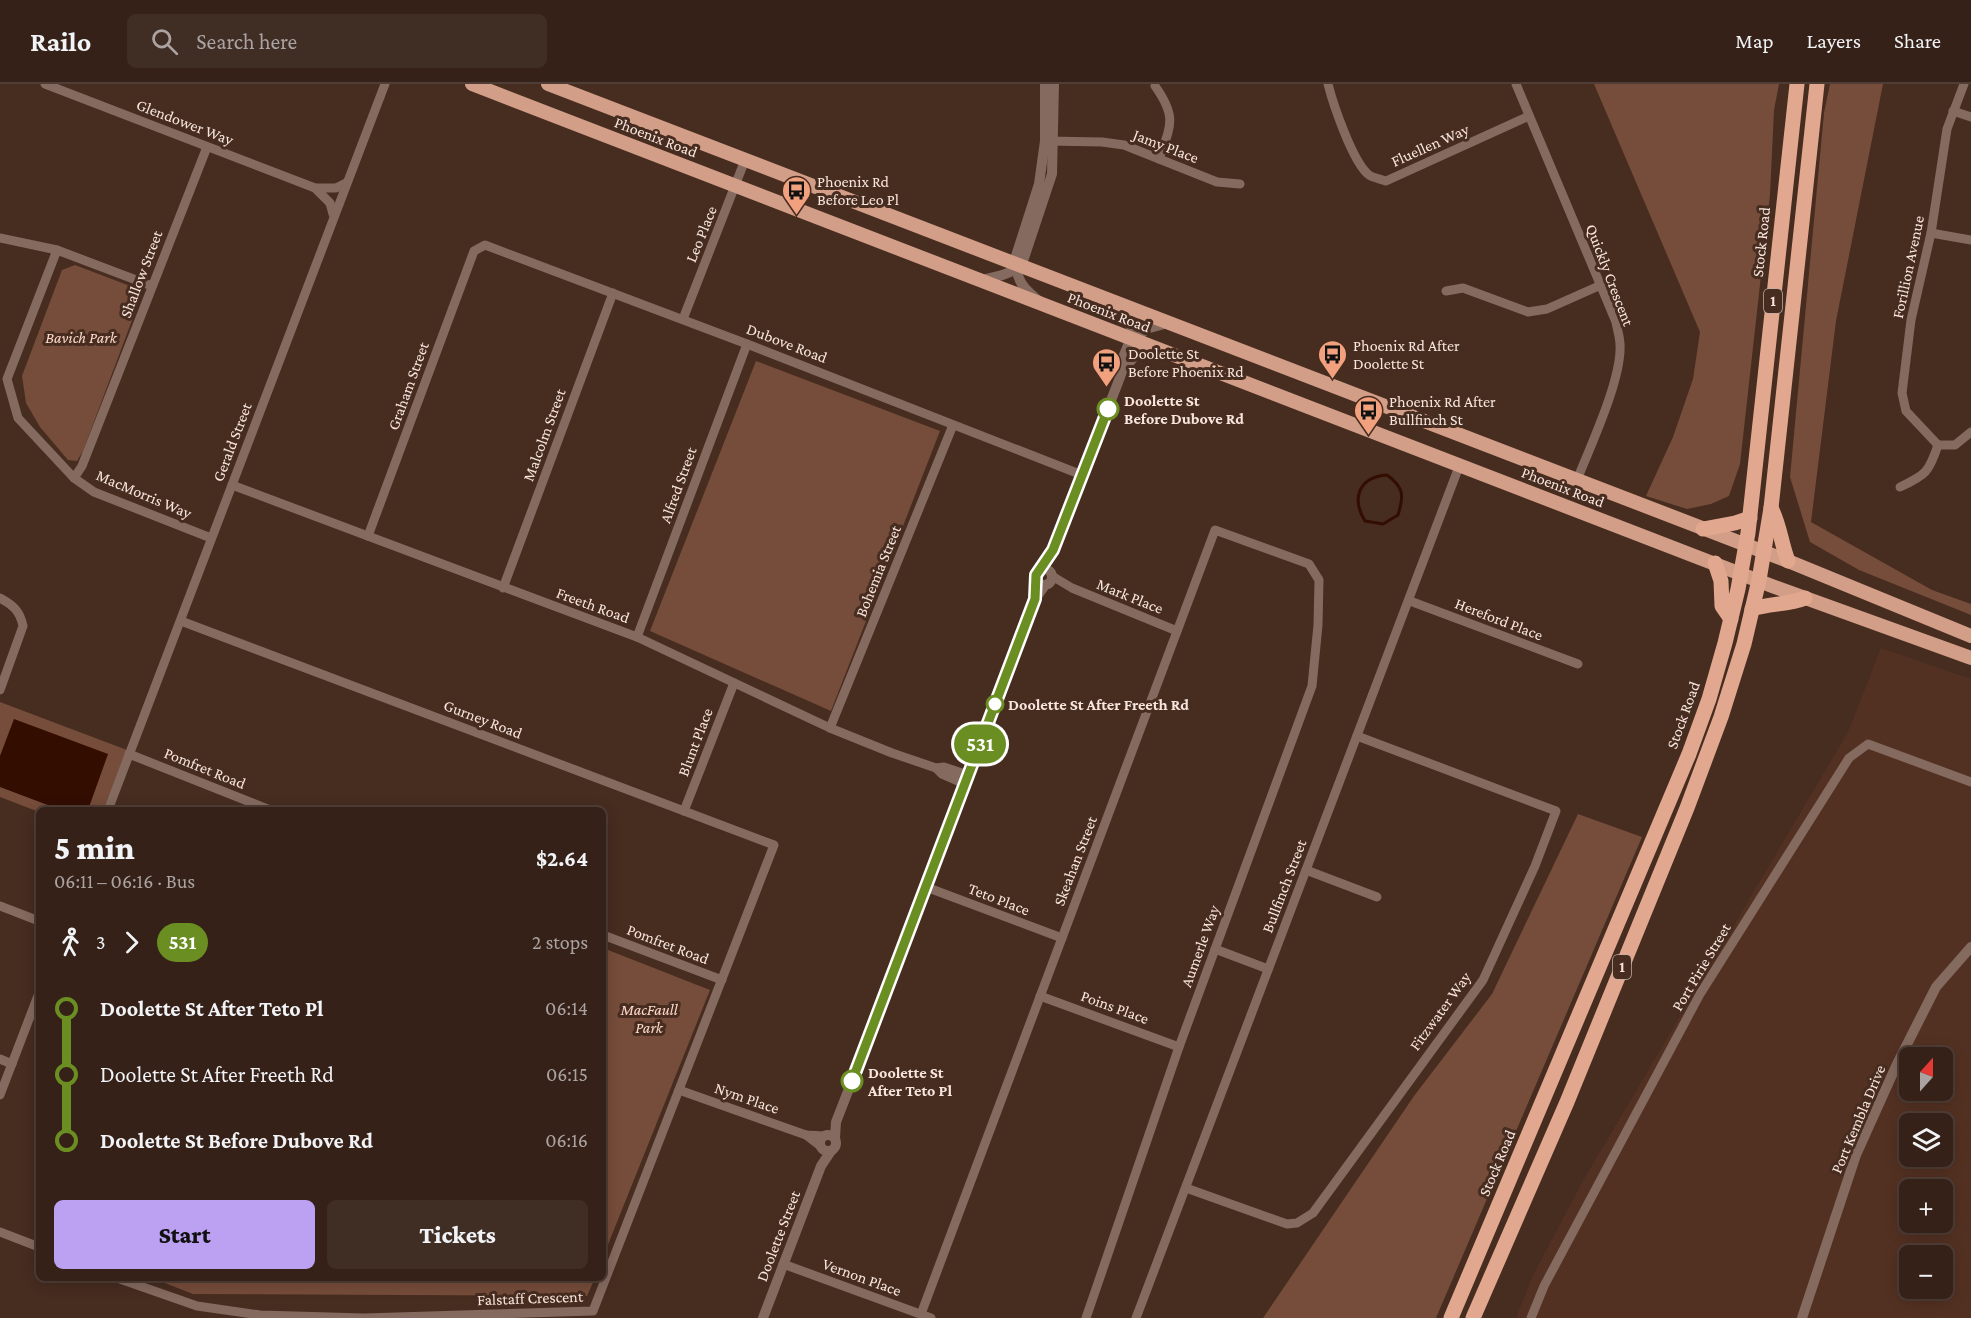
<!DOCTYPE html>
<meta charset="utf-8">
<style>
:root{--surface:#352118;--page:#402e25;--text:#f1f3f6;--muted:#aaa3a2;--line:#4f3e37;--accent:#bca0f2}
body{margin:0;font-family:"Crimson Pro",serif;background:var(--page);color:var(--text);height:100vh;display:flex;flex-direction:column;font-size:22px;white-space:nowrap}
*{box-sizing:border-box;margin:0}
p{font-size:20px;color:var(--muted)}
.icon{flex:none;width:33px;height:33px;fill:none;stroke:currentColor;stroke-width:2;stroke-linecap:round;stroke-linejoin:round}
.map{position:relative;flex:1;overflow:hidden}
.drawer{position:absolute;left:36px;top:723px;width:570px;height:474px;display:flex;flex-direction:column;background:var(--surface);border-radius:9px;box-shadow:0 3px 15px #0003,0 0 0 2px var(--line)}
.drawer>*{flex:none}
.badge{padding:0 12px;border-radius:20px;font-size:21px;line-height:39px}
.needle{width:39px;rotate:21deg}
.controls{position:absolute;left:1899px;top:963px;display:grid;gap:12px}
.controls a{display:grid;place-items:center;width:54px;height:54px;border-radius:9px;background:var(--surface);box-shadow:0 3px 15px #0003,0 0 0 2px var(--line);font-size:30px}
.map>.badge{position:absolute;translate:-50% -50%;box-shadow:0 0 0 3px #fff}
.legs{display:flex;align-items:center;gap:9px;height:66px;padding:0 18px;font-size:20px}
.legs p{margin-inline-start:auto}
.head{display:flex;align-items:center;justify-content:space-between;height:102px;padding:0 18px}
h1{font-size:33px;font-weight:800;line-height:45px}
.primary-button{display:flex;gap:12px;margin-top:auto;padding:12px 18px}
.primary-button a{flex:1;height:69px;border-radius:9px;background:var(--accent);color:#111;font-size:24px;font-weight:800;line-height:69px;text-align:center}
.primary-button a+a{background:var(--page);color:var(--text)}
ul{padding:0 18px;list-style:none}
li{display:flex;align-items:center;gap:21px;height:66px;font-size:22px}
li i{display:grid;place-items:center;width:9px;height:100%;margin:0 8px;background:currentColor}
li i::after{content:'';width:15px;height:15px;margin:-8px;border:4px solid;border-radius:50%;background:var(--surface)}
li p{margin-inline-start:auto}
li:first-child i{background:linear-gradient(#0000 50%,currentColor 0)}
li:last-child i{background:linear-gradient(currentColor 50%,#0000 0)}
header{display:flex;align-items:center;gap:36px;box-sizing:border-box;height:84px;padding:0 30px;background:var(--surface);border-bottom:2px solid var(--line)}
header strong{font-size:28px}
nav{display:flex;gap:33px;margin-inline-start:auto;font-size:21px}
.search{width:420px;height:54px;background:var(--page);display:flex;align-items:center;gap:15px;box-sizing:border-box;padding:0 21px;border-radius:9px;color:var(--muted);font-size:22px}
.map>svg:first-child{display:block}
.built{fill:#533122;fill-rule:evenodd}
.green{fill:#764c3a}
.water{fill:#330d00}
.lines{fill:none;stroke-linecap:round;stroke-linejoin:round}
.stream{stroke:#330d00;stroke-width:3}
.minor{stroke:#846a5f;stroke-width:9}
.tertiary{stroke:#846a5f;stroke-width:10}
.primary{stroke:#d39e87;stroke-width:14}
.trunk{stroke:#e2a88f;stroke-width:15}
.line-1-casing{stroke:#fff;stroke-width:14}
.line-1{stroke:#6b8e23;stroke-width:9}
.stop-1-dot{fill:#fff;stroke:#6b8e23;stroke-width:3}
.labels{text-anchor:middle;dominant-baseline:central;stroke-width:6;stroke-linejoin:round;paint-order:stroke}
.shield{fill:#472c20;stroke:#c3aea5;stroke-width:1.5}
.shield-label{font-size:15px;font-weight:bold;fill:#f8e6de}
.street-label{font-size:16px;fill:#f8e6de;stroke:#472c20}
.poi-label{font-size:16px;fill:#f8e6de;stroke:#472c20;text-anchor:start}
.park-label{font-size:16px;font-style:italic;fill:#fedaca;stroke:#472c20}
.stop-label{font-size:16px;font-weight:bold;fill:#f8e6de;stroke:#472c20;text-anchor:start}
</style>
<header>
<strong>Railo</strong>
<div class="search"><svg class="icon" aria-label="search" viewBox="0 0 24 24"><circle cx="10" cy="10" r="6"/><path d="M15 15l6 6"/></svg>Search here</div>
<nav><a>Map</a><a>Layers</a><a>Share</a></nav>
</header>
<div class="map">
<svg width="1971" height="1234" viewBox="0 0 1971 1234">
<rect width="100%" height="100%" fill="#472c20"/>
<path class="built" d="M 1881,564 L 1971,595 L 1971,1234 L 1516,1234 L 1533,1191 L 1584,1095 L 1848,648 ZM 1910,974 L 1942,974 L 1942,1006 L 1910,1006 ZM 1910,1040 L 1942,1040 L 1942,1072 L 1910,1072 ZM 1910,1106 L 1942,1106 L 1942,1138 L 1910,1138 ZM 1910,1172 L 1942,1172 L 1942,1204 L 1910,1204 Z"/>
<g class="green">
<path d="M 1594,0 L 1779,0 L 1774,26 L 1770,111 L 1740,380 L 1729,412 L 1711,420 L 1687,425 L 1646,412 L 1673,353 L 1693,295 L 1700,248 Z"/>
<path d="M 1830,0 L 1883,0 L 1836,237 L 1811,438 L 1932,506 L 1971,520 L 1971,531 L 1859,486 L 1810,458 L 1790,393 L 1824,29 Z"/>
<path d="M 75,181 L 138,205 L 140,215 L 83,367 L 77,377 L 68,376 L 40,343 L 26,319 L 22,292 L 62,186 Z"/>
<path d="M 756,277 L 940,347 L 831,627 L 650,547 Z"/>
<path d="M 0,618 L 127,666 L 103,726 L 39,726 L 39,728 L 0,713 Z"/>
<path d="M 1578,730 L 1642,753 L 1436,1234 L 1263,1234 L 1414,1012 L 1492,910 Z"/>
<path d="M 603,864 L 710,906 L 603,1173 Z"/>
<path d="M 152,1194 L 595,1194 L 587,1212 L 193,1210 Z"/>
</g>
<path class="water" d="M 14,635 L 108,670 L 88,726 L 61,726 L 0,703 L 0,672 Z"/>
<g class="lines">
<path class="stream" d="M 1387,391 C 1404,403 1404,412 1398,431 L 1383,440 L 1365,437 C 1351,414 1359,393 1387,391 Z"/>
<g class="minor">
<path d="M 45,0 L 315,104 L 336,104 L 346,99"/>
<path d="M 1328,0 C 1333,20 1353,79 1369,91 C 1373,94 1381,95 1386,97 L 1529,32"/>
<path d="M 1516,0 L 1616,238 C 1617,245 1620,253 1620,261 C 1622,295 1590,363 1577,396"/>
<path d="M 1155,2 C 1177,33 1171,41 1159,75"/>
<path d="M 1953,27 L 1971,33"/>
<path d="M 1047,57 L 1102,58 L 1124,61 L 1217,98 L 1240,100"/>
<path d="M 315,104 L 330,119 L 333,130"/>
<path d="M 1931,149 L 1971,156"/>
<path d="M 0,154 L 57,166 L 152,202"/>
<path d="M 57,166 L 7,295 L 18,334 L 74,394 L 94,408 L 211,454"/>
<path d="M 1446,207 L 1463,204 L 1528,228 L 1547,225 L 1601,201"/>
<path d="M 683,235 L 745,76"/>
<path d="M 1938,361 L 1906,327 L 1902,309 L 1911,236 L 1931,149 L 1947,45 L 1964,0"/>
<path d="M 1938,361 L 1955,361 L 1971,348"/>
<path d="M 74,394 L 82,382 L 207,63"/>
<path d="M 232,401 L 637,553 L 830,644 L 892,669 L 936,684 L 944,683 L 968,691"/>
<path d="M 1900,403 C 1926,391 1929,388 1938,361"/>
<path d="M 368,452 L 474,167 L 485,161 L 747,260 L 1082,391"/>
<path d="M 1052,492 L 1072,504 L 1177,547"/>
<path d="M 503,504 L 613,209"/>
<path d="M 0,514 C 13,521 20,527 23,542 L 0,606"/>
<path d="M 1410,517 L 1578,580"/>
<path d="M 637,553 L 747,260"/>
<path d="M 830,644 L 953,341"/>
<path d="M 129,670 L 270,726"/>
<path d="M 936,684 L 942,690 L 965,700"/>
<path d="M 108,726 L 385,0"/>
<path d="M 684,727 L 734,599"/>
<path d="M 1306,786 L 1377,813"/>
<path d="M 926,803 L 1062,854"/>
<path d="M 0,822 L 39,837"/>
<path d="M 603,851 L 722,896"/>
<path d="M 1215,865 L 1268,885"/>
<path d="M 1040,912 L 1179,963"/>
<path d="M 0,975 L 12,980"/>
<path d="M 679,1006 L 806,1051 L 824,1052"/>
<path d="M 0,1011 L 39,909"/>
<path d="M 806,1051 L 819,1061"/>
<path d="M 1186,1104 L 1287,1140 L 1297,1139 L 1313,1129 L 1483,896 L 1535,782 L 1556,727 L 1357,652"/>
<path d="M 0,1148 L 39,1163"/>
<path d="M 783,1180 L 931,1234"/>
<path d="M 117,1194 L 197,1222 L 260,1231 L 364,1234 L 593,1227 L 774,761 L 181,537"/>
<path d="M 921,1230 L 1215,446 L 1309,480 L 1319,496 L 1318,541 L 1312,602 L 1179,963 L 1086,1234"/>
<path d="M 1136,1234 L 1460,380"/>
<path d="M 1531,1234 L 1544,1202 L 1700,910 L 1849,674 L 1868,660 L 1971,698"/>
</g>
<g class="tertiary">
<path d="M 982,196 C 998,192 1016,191 1024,174 L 1052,90 L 1054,0"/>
<path d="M 1039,217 C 1032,211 1022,204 1019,194 C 1016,188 1018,182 1015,175 L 1039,100 L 1045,57 L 1045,0"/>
<path d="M 1124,283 L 1122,276 L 1129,259 L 1136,255 L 1146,245 L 1168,239"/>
<circle cx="1044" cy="493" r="8"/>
<path d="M 1041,485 L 1053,466 L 1124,283 C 1150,265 1129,237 1115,219"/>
<circle cx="828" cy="1059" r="8"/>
<path d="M 835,1054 L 836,1038 L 852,997 L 1035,515 L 1045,501"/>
<path d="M 763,1234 L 821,1082 L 831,1067"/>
<path d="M 1802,1234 L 1856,1071 L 1897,980 L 1936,903 L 1971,863"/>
</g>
<g class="primary">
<path d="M 472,0 L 1772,502 L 1971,574"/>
<path d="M 548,0 L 1788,477 L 1971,552"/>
</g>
<g class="trunk">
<path d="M 1771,424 C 1780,441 1781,459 1788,477"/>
<path d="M 1703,445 L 1735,439 L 1750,434"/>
<path d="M 1715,479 L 1721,497 L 1722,522 L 1731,535"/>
<path d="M 1752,525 C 1770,519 1788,521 1805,514"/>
<path d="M 1451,1234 L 1689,670 L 1709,615 L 1725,559 L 1738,505 L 1748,449 L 1797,0"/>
<path d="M 1473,1234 L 1567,1018 L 1687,724 L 1721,633 L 1744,560 L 1759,496 L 1771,424 L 1817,0"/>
</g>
</g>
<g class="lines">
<defs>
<path id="line-1" d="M 852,997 L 1035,515 L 1036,491 L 1053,466 L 1108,325"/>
</defs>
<use href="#line-1" class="line-1-casing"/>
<use href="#line-1" class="line-1"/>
</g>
<defs>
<symbol id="bus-pin" viewBox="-11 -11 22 30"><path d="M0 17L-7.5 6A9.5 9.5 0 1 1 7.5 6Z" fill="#f1a17d" stroke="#472c20"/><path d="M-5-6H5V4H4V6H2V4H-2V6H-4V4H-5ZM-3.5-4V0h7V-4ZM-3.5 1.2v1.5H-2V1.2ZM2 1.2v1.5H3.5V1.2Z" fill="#111"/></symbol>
</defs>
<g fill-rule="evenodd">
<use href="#bus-pin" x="780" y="90" width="33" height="45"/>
<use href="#bus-pin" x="1316" y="254" width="33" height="45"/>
<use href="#bus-pin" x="1090" y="262" width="33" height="45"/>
<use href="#bus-pin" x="1352" y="310" width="33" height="45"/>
</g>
<g class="stop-1-dot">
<circle cx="1108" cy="325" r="10"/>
<circle cx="995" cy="620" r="8"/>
<circle cx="852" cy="997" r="10"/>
</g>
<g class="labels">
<g class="shield">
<rect x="1764" y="205" width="18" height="24" rx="4.5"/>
<rect x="1613" y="871" width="18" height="24" rx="4.5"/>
</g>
<g class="shield-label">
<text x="1773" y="217">1</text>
<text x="1622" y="883">1</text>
</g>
<g class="street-label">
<text transform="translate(185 38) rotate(21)">Glendower Way</text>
<text transform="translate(656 53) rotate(21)">Phoenix Road</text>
<text transform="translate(1430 61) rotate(-24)">Fluellen Way</text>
<text transform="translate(1166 62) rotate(21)">Jamy Place</text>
<text transform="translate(701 150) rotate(-68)">Leo Place</text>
<text transform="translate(1761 158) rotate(-84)">Stock Road</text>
<text transform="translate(1908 183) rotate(-78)">Forillion Avenue</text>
<text transform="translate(141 190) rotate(-69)">Shallow Street</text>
<text transform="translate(1610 191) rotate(69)">Quickly Crescent</text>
<text transform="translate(1109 228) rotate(21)">Phoenix Road</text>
<text transform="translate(787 259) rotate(21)">Dubove Road</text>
<text transform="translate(408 302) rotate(-70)">Graham Street</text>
<text transform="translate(544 351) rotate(-70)">Malcolm Street</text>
<text transform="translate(232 358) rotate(-69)">Gerald Street</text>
<text transform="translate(678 401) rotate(-70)">Alfred Street</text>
<text transform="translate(1563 403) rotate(21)">Phoenix Road</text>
<text transform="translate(144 410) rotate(23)">MacMorris Way</text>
<text transform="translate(878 487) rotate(-68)">Bohemia Street</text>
<text transform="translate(1130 512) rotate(22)">Mark Place</text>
<text transform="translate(593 521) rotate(20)">Freeth Road</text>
<text transform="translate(1499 535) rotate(21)">Hereford Place</text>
<text transform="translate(1683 631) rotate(-70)">Stock Road</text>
<text transform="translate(483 635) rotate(21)">Gurney Road</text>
<text transform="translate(695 658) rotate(-69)">Blunt Place</text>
<text transform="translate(205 684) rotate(22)">Pomfret Road</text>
<text transform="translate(1075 777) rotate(-69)">Skeahan Street</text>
<text transform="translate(1284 802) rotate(-69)">Bullfinch Street</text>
<text transform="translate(999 815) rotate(21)">Teto Place</text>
<text transform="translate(668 860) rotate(21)">Pomfret Road</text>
<text transform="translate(1200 862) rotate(-70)">Aumerle Way</text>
<text transform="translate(1701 883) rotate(-59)">Port Pirie Street</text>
<text transform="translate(1115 923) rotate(20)">Poins Place</text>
<text transform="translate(1440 927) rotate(-54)">Fitzwater Way</text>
<text transform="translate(747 1014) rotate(19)">Nym Place</text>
<text transform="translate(1858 1035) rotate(-67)">Port Kembla Drive</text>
<text transform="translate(1497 1079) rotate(-67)">Stock Road</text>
<text transform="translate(778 1152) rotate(-69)">Doolette Street</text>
<text transform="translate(862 1193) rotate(20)">Vernon Place</text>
<text transform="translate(530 1214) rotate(-2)">Falstaff Crescent</text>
</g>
<g class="poi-label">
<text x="817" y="97">Phoenix Rd<tspan x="817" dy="18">Before Leo Pl</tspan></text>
<text x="1353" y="261">Phoenix Rd After<tspan x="1353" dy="18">Doolette St</tspan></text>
<text x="1128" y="269">Doolette St<tspan x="1128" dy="18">Before Phoenix Rd</tspan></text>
<text x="1389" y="317">Phoenix Rd After<tspan x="1389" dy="18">Bullfinch St</tspan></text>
</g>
<g class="park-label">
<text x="81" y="253">Bavich Park</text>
<text x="649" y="925">MacFaull<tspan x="649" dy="18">Park</tspan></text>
</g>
<g class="stop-label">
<text x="1124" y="316">Doolette St<tspan x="1124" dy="18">Before Dubove Rd</tspan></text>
<text x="1008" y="620">Doolette St After Freeth Rd</text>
<text x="868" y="988">Doolette St<tspan x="868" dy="18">After Teto Pl</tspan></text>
</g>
</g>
</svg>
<div class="controls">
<a><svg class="needle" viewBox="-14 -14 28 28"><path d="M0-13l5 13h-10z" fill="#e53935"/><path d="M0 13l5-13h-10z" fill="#aaa3a2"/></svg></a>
<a><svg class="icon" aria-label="layers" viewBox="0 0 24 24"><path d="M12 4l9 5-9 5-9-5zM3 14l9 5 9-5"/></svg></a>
<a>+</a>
<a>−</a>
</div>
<b class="badge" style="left:980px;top:660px;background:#6b8e23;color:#fff">531</b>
<section class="drawer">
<div class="head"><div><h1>5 min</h1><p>06:11 – 06:16 · Bus</p></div><b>$2.64</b></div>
<div class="legs"><svg class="icon" aria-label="walk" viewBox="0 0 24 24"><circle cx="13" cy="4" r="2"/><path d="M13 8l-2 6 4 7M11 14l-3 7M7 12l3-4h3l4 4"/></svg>3<svg class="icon" aria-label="forward" viewBox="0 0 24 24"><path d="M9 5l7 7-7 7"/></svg><b class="badge" style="background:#6b8e23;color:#fff">531</b><p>2 stops</p></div>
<ul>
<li><i style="color:#6b8e23"></i><b>Doolette St After Teto Pl</b><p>06:14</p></li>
<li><i style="color:#6b8e23"></i><span>Doolette St After Freeth Rd</span><p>06:15</p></li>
<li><i style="color:#6b8e23"></i><b>Doolette St Before Dubove Rd</b><p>06:16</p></li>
</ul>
<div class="primary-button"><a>Start</a><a>Tickets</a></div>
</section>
</div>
